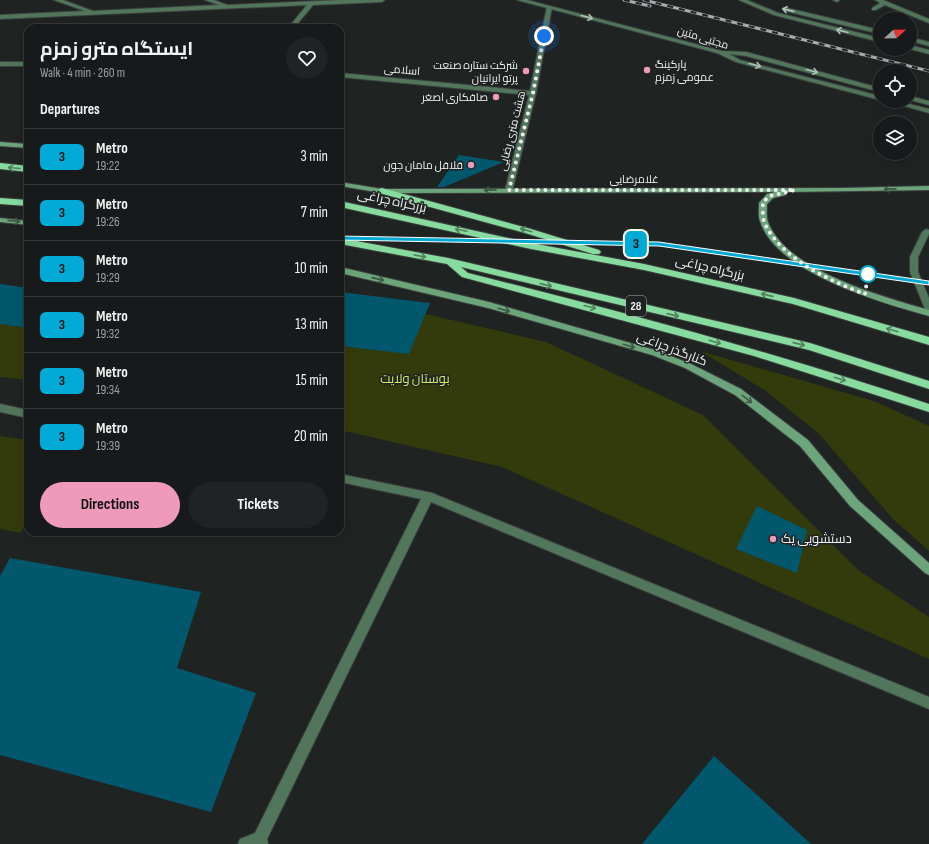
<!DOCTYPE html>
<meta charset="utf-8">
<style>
:root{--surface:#171a1a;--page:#202323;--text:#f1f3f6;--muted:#9ea1a2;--line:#363839;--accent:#ef9ab8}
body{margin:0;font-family:"Sofia Sans Condensed",Cairo,sans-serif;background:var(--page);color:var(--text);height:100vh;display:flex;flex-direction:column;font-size:15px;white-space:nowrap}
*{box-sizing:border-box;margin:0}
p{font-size:13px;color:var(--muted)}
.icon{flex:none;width:22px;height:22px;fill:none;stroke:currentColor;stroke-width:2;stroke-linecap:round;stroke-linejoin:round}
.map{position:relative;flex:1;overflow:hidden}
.details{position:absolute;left:24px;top:24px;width:320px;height:512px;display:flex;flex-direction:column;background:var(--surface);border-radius:12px;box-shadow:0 4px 16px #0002,0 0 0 1px var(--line)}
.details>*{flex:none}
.badge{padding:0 8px;border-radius:6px;font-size:14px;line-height:26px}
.needle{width:26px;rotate:68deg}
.fabs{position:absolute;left:873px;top:12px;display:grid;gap:8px}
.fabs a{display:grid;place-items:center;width:44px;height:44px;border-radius:50%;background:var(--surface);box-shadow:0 4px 16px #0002,0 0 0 1px var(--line);font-size:20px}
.you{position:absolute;width:20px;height:20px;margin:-10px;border:3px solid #fff;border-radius:50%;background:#1a73e8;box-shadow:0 0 0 6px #1a73e833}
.map>.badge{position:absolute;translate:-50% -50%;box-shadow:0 0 0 2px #fff}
h2{padding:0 16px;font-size:15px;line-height:36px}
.round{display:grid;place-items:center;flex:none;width:42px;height:42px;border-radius:21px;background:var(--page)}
.head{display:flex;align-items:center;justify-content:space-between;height:68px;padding:0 16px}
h1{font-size:19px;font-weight:700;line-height:30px}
.action{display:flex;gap:8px;margin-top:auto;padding:8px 16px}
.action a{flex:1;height:46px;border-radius:24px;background:var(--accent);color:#111;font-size:16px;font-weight:700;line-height:46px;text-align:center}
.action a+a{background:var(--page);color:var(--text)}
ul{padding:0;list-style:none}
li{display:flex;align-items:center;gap:12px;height:56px;padding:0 16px;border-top:1px solid var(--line)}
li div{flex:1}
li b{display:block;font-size:15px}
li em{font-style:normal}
li .badge{min-width:44px;font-weight:700;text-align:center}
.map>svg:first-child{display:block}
.green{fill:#333a0b}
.building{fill:#01586c}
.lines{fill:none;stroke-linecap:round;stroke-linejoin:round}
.service-casing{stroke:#3c403f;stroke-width:2}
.minor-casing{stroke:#3c403f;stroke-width:2}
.tertiary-casing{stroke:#3c403f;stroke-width:2}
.secondary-casing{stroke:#3c403f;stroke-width:2}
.trunk-casing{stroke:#3c403f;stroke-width:2}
.service{fill:#52765b;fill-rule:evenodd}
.minor{fill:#52765b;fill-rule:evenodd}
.tertiary{fill:#52765b;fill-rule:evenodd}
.secondary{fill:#6ca57b;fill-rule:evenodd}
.trunk{fill:#88db9e;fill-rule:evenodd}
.rail-casing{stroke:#a8abab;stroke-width:3}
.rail{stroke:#1f2322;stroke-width:2;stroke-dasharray:6;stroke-linecap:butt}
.oneway{stroke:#b1c0b6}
.oneway2{stroke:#547f60}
.oneway3{stroke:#3e5746}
.line{fill:#00aad4;stroke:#fff}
.walk{stroke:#f0f2f2;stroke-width:4;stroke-dasharray:0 7.2}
.poi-dot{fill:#ef9ab8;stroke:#1f2322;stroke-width:1.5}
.stop-dot{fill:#fff;stroke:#00aad4;stroke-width:2}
.labels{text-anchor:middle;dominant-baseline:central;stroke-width:3;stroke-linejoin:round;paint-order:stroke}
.far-street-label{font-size:11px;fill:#f0f2f2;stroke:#1f2322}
.far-poi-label{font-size:11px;fill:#f0f2f2;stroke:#1f2322;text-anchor:end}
.shield{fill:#1f2322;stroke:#b1b4b4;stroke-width:1}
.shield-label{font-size:12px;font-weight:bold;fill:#f0f2f2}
.street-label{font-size:13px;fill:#f0f2f2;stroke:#1f2322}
.park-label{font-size:13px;fill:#d5e964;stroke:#1f2322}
.poi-label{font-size:13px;fill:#f0f2f2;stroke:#1f2322;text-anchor:start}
</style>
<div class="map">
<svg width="929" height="844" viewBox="0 0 929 844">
<rect width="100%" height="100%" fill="#1f2322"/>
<g class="green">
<path d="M 340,294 L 546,342 L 703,415 L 858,570 L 929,617 L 929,659 L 502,467 L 340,430 Z"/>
<path d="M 0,323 L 28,327 L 28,380 L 0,377 Z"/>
<path d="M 700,351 L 874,401 L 929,426 L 929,551 L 893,519 L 818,433 L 766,391 Z"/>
<path d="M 0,436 L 28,440 L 28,517 L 21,533 L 0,529 Z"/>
</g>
<g class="building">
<path d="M 459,155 L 504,162 L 444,187 L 437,187 Z"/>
<path d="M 0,284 L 28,288 L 28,328 L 0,324 Z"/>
<path d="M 340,292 L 430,303 L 409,354 L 340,346 Z"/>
<path d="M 757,506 L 807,530 L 797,573 L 736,549 Z"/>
<path d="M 10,558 L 201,592 L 177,668 L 256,693 L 211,812 L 0,755 L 0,576 Z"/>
<path d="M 714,756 L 811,844 L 642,844 Z"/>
</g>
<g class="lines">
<defs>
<g id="service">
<path d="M 926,229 L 929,230 L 929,234 L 918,257 L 918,272 L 929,298 L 929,312 L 925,309 L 910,272 L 910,257 L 922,232 Z"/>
<path d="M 0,404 L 28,410 L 28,418 L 0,412 Z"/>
<path d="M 340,474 L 432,493 L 929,697 L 929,709 L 431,502 L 267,839 L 268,844 L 238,844 L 240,839 L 255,833 L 421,499 L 340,482 Z"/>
</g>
<g id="minor">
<path d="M 54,0 L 63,0 L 93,11 L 219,5 L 205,0 L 214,0 L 227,5 L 341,0 L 385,0 L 382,2 L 313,5 L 294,28 L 288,28 L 307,5 L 0,19 L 0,15 L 85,11 Z"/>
<path d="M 833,0 L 840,0 L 837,2 Z"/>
<path d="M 875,0 L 883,0 L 929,19 L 929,23 L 885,5 L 876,10 L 872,10 L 872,8 L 880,3 Z"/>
<path d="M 547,6 L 552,7 L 536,93 L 512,192 L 506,192 L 505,190 L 529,95 L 340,77 L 340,73 L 530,91 Z"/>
<rect x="0" y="62" width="28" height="4"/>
</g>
<g id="tertiary">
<path d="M 517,0 L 527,0 L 722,51 L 746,52 L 880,88 L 880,92 L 746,56 L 729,54 L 740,60 L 880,96 L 880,100 L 736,62 L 717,53 Z"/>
<path d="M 739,0 L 747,0 L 778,13 L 880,38 L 880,42 L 774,15 Z"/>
<path d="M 787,8 L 880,30 L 880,34 L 785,11 L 784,10 Z"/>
<path d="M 910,37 L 929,42 L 929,46 L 910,41 Z"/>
<path d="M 910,45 L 929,50 L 929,54 L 910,49 Z"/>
<path d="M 910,96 L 929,101 L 929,105 L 910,100 Z"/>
<path d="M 887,101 L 898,101 L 929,109 L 929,113 Z"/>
</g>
<g id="secondary">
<path d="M 0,142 L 28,144 L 28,148 L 0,146 Z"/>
<path d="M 340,182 L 382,189 L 842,188 L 929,186 L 929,190 L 787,192 L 786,195 L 773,198 L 767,204 C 767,210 766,216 768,222 C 786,271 884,297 929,310 L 929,316 C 882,303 776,273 760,221 C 758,216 759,209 759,203 L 767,194 L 775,192 L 382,193 L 340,186 Z"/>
<path d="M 0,218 L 28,221 L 28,225 L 0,222 Z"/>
<path d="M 340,267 L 489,302 L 658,351 L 691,364 L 741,389 L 808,440 L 858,500 L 929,563 L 929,575 L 925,573 L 850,506 L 800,446 L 735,395 L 685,368 L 652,355 L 488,308 L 340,273 Z"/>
</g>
<g id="trunk">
<path d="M 0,163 L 28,166 L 28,172 L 0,169 Z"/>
<path d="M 382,188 L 531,229 L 599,250 L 601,252 L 599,254 L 593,254 L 525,233 L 379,193 L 379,189 Z"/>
<path d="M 0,198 L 28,200 L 28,206 L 0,204 Z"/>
<path d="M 340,201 L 531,243 L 644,264 L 794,298 L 929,337 L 929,345 L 793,304 L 644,270 L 531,249 L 340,207 Z"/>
<path d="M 340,238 L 448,258 L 810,343 L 929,381 L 929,389 L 809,350 L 461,267 L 468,273 C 623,312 777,353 929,404 L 929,412 L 754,356 L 462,277 L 447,264 L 340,244 Z"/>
</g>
</defs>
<use href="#service" class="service-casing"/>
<use href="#minor" class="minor-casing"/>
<use href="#tertiary" class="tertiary-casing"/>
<use href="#secondary" class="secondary-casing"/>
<use href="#trunk" class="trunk-casing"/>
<use href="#service" class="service"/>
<use href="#minor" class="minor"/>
<use href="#tertiary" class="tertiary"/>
<use href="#secondary" class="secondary"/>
<use href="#trunk" class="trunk"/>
<defs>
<g id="rail">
<path d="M 624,0 L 650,6"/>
<path d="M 644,0 L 929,71"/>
</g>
</defs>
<use href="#rail" class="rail-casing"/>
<use href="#rail" class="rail"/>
</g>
<defs><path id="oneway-shaft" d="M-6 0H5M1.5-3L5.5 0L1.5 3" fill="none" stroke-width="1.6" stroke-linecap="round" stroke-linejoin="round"/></defs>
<g class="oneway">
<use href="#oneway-shaft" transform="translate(788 10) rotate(-167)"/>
<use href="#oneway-shaft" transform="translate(587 17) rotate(15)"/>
<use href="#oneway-shaft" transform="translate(842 31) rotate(-166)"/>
<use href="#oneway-shaft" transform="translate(755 65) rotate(15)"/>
<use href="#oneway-shaft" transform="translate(812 71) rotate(15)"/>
</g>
<g class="oneway2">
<use href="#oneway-shaft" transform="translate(14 168) rotate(-175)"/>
<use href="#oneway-shaft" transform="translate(461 230) rotate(-168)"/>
<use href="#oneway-shaft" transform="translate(526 230) rotate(-164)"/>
<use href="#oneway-shaft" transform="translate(420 256) rotate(11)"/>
<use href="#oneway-shaft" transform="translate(546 285) rotate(13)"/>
<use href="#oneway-shaft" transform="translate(767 295) rotate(-167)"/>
<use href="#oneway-shaft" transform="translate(590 307) rotate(15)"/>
<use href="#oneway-shaft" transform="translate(673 315) rotate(13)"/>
<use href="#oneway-shaft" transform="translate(892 330) rotate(-163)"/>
<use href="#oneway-shaft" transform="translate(715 342) rotate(17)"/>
<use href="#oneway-shaft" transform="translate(799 344) rotate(13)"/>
<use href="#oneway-shaft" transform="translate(840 379) rotate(17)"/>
</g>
<g class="oneway3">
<use href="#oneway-shaft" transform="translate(890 189) rotate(179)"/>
<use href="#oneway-shaft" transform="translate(490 190) rotate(179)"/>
<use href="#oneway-shaft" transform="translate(14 221) rotate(6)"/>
<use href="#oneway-shaft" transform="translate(378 279) rotate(13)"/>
<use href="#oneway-shaft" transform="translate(504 310) rotate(16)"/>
<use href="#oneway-shaft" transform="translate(629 346) rotate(16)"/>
<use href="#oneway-shaft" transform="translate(747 399) rotate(38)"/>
</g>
<path class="line" d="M 338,236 L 659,242 L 929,281 L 929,285 L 659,246 L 340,240 L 338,239 Z"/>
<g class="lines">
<path class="walk" d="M 544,36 L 533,93 L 509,190 L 795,190 L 770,196 L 763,202 C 763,209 762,218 765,224 C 782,259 830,281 865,294 L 868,274"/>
</g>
<g class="poi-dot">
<circle cx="647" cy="70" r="4"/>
<circle cx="526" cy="71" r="4"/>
<circle cx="496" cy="97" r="4"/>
<circle cx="471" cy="165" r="4"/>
<circle cx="773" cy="539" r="4"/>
</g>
<circle class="stop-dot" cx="868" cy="274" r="8"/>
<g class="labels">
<g class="far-street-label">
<text transform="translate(703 38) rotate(17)">مجتبی متین</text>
<text transform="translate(402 70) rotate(5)">اسلامی</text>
<text transform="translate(512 131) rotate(-76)">هشت متری رضایی</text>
<text x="634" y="179">غلامرضایی</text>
</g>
<g class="far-poi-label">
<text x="655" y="64" text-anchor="start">پارکینگ<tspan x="655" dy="13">عمومی زمزم</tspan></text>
<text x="518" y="65">شرکت ستاره صنعت<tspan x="518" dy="13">پرتو ایرانیان</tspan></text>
<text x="488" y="97">صافکاری اصغر</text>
<text x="463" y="165">فلافل مامان جون</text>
</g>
<rect class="shield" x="626" y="296" width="20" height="20" rx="3"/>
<g class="shield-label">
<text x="636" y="306">28</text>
</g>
<g class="street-label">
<text transform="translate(392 201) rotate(12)">بزرگراه چراغی</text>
<text transform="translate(710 268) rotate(13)">بزرگراه چراغی</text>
<text transform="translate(672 349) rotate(21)">کنارگذر چراغی</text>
</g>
<g class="park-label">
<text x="415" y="379">بوستان ولایت</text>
</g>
<g class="poi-label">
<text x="781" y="539">دستشویی یک</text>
</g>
</g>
</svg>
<div class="fabs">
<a><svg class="needle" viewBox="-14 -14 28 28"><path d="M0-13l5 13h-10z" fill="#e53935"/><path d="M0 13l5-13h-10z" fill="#9ea1a2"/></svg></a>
<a><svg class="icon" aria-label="locate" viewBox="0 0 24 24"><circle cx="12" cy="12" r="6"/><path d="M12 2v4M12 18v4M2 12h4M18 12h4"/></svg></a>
<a><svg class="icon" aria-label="layers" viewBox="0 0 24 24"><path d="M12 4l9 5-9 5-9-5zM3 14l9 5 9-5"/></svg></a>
</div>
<div class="you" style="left:544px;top:36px"></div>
<b class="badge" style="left:636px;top:244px;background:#00aad4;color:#111">3</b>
<section class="details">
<div class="head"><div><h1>ایستگاه مترو زمزم</h1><p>Walk · 4 min · 260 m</p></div><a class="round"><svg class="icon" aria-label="heart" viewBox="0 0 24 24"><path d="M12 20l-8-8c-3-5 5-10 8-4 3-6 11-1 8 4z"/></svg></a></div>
<h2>Departures</h2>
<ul>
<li><span class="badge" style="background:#00aad4;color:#111">3</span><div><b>Metro</b><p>19:22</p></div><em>3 min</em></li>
<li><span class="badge" style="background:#00aad4;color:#111">3</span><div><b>Metro</b><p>19:26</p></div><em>7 min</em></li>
<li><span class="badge" style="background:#00aad4;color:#111">3</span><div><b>Metro</b><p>19:29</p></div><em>10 min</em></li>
<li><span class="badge" style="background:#00aad4;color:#111">3</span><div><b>Metro</b><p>19:32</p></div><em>13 min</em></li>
<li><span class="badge" style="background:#00aad4;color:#111">3</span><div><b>Metro</b><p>19:34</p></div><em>15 min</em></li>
<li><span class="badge" style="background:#00aad4;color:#111">3</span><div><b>Metro</b><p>19:39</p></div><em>20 min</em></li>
</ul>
<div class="action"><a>Directions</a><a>Tickets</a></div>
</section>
</div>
